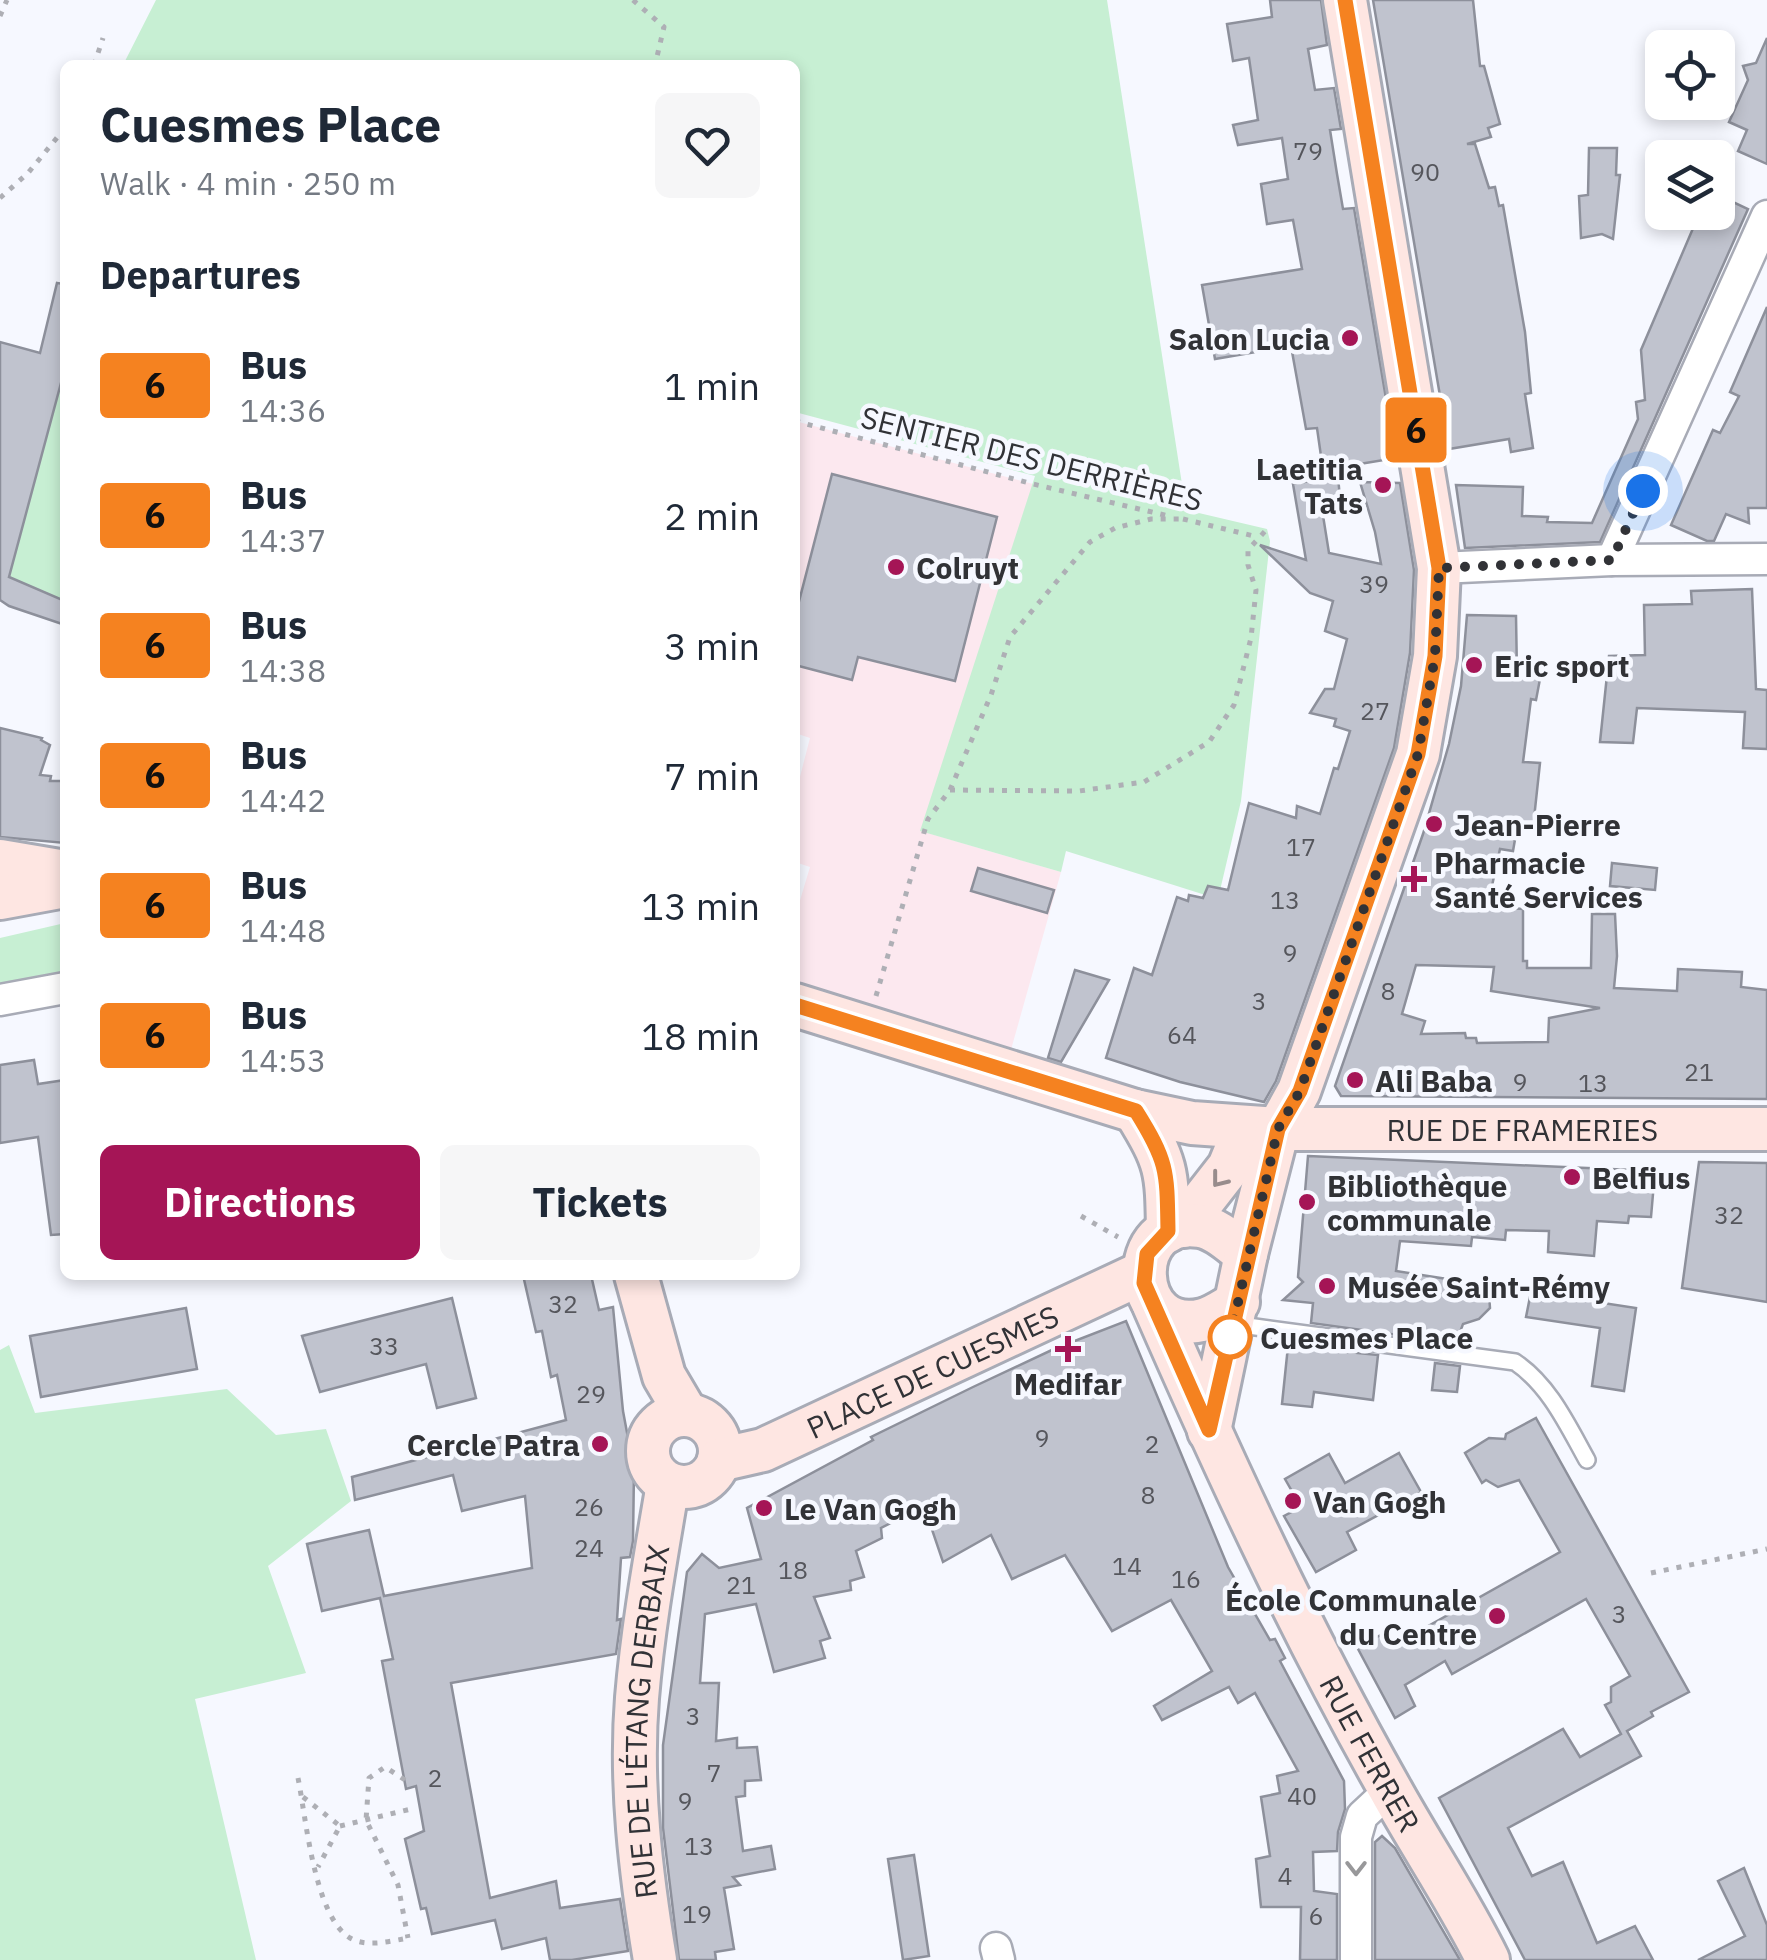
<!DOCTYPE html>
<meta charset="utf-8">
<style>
:root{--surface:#fff;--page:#f6f6f7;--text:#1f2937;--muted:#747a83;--accent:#a51556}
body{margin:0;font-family:"IBM Plex Sans",sans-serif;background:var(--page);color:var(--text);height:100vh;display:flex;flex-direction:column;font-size:38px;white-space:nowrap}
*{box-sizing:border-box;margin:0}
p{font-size:32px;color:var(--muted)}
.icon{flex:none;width:55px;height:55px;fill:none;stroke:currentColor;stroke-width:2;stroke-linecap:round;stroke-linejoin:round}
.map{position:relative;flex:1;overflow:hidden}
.side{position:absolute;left:60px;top:60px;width:740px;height:1220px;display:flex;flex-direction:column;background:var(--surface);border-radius:15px;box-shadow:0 5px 15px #0003}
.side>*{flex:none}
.badge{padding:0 20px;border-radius:8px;font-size:35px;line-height:65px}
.tools{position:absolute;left:1645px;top:30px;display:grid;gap:20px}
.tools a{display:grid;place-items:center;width:90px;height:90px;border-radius:15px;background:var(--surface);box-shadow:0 5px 15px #0003;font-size:50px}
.you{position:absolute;width:50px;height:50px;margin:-25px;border:8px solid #fff;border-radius:50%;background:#1a73e8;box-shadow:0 0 0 15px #1a73e833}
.map>.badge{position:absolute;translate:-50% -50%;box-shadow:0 0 0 5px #fff}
h2{padding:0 40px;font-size:38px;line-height:90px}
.round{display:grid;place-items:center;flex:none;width:105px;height:105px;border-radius:15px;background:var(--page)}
.head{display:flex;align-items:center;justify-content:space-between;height:170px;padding:0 40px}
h1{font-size:48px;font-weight:800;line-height:75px}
.action{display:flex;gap:20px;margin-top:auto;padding:20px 40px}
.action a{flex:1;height:115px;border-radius:15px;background:var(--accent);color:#fff;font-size:40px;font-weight:800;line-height:115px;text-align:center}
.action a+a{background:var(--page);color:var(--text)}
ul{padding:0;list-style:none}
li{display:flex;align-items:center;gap:30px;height:130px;padding:0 40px}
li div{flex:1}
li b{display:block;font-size:38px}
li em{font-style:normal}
li .badge{min-width:110px;font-weight:700;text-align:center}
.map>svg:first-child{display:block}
.commercial{fill:#fce8ef}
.green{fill:#c7efd3}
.building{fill:#c0c3ce;stroke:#8d909b;stroke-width:2.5;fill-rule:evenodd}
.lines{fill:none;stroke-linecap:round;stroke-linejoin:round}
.lane-casing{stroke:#a8abb6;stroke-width:20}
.street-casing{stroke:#a8abb6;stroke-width:35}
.secondary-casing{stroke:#a8abb6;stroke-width:48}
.path{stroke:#aeafb5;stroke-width:5;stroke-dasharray:5 8;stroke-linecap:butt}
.lane{stroke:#fff;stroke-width:15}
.street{stroke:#fff;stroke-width:30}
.secondary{stroke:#fee6e2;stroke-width:42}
.oneway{stroke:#988c8c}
.oneway2{stroke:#98989a}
.line-casing{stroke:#fff;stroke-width:22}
.line{stroke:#f58220;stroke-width:15}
.walk{stroke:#313236;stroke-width:10;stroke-dasharray:0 18}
.poi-dot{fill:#a51556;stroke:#f6f8ff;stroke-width:4}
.stop-dot{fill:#fff;stroke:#f58220;stroke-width:5}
.labels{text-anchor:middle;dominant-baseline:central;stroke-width:9;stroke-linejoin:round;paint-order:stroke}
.number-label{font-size:25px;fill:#55565c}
.poi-label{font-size:30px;font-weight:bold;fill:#313236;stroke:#f6f8ff;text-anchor:start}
.street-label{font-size:30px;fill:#313236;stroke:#f6f8ff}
.stop-label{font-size:30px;font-weight:bold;fill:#313236;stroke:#f6f8ff;text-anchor:start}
</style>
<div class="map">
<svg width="1767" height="1960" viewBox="0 0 1767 1960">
<rect width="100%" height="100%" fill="#f6f8ff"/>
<path class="commercial" d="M 795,421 L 1033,484 L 921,831 L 1061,872 L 1005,1071 L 795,1005 L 795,917 L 810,867 L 795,862 L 795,796 L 810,738 L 795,733 Z"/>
<g class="green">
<path d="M 156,0 L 1107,0 L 1186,510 L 1267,529 L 1270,541 L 1241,801 L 1218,899 L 1066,851 L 1061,872 L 920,831 L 1035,476 L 795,412 L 795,65 L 123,65 Z"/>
<path d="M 65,354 L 65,606 L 6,579 Z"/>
<path d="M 65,923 L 65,974 L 0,985 L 0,938 Z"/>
<path d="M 9,1345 L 35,1413 L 227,1389 L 276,1435 L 326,1429 L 351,1501 L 268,1566 L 306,1673 L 195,1699 L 256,1960 L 0,1960 L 0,1350 Z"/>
</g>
<g class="building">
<path d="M 1270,0 L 1321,0 L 1327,45 L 1308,49 L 1315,90 L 1334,88 L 1341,129 L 1330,130 L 1337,174 L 1343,209 L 1354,208 L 1396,458 L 1323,470 L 1317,428 L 1306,429 L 1291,346 L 1215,359 L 1202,285 L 1302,269 L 1293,220 L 1267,224 L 1261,184 L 1288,179 L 1282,138 L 1238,145 L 1233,125 L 1258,120 L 1249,58 L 1233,61 L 1227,24 L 1272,17 Z"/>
<path d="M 1373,0 L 1473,0 L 1480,66 L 1484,66 L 1500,124 L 1488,128 L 1491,137 L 1467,144 L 1475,144 L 1489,188 L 1495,187 L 1499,206 L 1503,205 L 1525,332 L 1531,393 L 1525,394 L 1533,448 L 1511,452 L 1509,439 L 1449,449 Z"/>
<path d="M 1767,38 L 1767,164 L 1738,151 L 1747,130 L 1729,122 L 1748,80 L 1743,66 L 1756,63 Z"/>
<path d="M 1589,148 L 1617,148 L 1616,175 L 1620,175 L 1613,239 L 1602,234 L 1581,238 L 1579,196 L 1588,195 Z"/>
<path d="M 1718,195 L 1748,209 L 1600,542 L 1465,548 L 1456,485 L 1523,487 L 1522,516 L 1548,517 L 1547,522 L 1592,523 L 1638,419 L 1636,402 L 1645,400 L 1641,350 L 1700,212 L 1718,212 Z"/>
<path d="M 57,283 L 65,284 L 65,368 L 9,577 L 65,601 L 65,625 L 9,606 L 0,600 L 0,342 L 40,353 Z"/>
<path d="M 1767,307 L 1767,508 L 1748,508 L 1749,523 L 1726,514 L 1714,541 L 1707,541 L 1671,525 L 1713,430 L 1720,433 L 1739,396 L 1730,392 Z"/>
<path d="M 832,474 L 997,517 L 955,681 L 858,657 L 852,680 L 795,665 L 795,617 Z"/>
<path d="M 1338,476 L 1340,499 L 1321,503 L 1329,553 L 1381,564 L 1375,532 L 1360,482 L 1400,483 L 1414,570 L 1410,653 L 1394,748 L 1276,1081 L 1264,1102 L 1180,1082 L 1106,1058 L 1134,968 L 1152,975 L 1177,897 L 1188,901 L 1189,895 L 1203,898 L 1208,886 L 1228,890 L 1249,803 L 1296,818 L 1297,806 L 1320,814 L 1334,768 L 1338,769 L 1350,731 L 1334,726 L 1336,719 L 1310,713 L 1325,689 L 1334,689 L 1347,639 L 1325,631 L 1333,601 L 1310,593 L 1260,545 L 1306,560 L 1293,484 Z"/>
<path d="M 1752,589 L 1756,689 L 1767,690 L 1767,749 L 1743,748 L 1745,712 L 1637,708 L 1633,743 L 1600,742 L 1609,656 L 1645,655 L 1644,605 L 1692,604 L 1691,591 Z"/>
<path d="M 1467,615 L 1516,616 L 1517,674 L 1540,679 L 1536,700 L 1531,699 L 1523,762 L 1540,763 L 1533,828 L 1517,828 L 1513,851 L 1500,849 L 1490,895 L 1496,895 L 1496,907 L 1523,909 L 1523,961 L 1527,961 L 1527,968 L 1591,968 L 1592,914 L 1615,914 L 1617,956 L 1614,988 L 1677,991 L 1678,969 L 1742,972 L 1741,987 L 1767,990 L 1767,1099 L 1341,1096 L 1335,1086 L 1423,834 L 1449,744 L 1461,686 ZM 1416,965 L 1494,967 L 1491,991 L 1600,1008 L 1549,1018 L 1548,1042 L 1477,1043 L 1476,1038 L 1466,1038 L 1465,1033 L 1421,1034 L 1425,1021 L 1402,1014 Z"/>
<path d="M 0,728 L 42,738 L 41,740 L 50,745 L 40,775 L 51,776 L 50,781 L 65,781 L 65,843 L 0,837 Z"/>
<path d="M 1612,863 L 1657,868 L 1655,890 L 1610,886 Z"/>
<path d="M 978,868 L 1054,890 L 1047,913 L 971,891 Z"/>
<path d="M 1075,970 L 1109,980 L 1061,1062 L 1048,1058 Z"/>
<path d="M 34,1060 L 38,1084 L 65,1080 L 65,1234 L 51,1235 L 38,1137 L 0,1143 L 0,1065 Z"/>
<path d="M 1308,1156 L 1655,1171 L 1651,1217 L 1629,1216 L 1628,1223 L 1597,1221 L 1594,1256 L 1548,1252 L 1549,1231 L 1506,1230 L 1505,1240 L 1472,1237 L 1471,1246 L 1400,1241 L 1396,1271 L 1479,1284 L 1489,1294 L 1490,1308 L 1479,1319 L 1463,1324 L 1456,1343 L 1311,1323 L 1313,1303 L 1283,1300 L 1303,1282 L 1298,1277 Z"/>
<path d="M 1699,1162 L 1767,1163 L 1767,1302 L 1682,1288 Z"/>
<path d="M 523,1275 L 591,1275 L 599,1310 L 613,1307 L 623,1411 L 634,1470 L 633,1541 L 630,1557 L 621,1558 L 617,1620 L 621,1619 L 616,1654 L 451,1683 L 490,1898 L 556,1881 L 560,1908 L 620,1899 L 628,1951 L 572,1960 L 550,1960 L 546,1938 L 502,1949 L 495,1920 L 432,1934 L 426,1908 L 421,1909 L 405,1839 L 424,1831 L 416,1786 L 406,1789 L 382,1661 L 393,1659 L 380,1598 L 322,1611 L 307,1544 L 369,1530 L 384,1596 L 532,1568 L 525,1496 L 462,1511 L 453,1475 L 355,1500 L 352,1477 L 566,1420 L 557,1375 L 551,1377 L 542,1331 L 536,1332 Z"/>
<path d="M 1531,1292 L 1636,1308 L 1624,1391 L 1592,1386 L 1600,1328 L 1526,1317 Z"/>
<path d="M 452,1298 L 476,1398 L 437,1408 L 426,1364 L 320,1392 L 302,1336 Z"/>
<path d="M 186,1308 L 197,1369 L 41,1397 L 30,1336 Z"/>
<path d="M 1126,1321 L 1228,1567 L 1270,1640 L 1275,1639 L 1285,1658 L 1280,1661 L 1344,1781 L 1345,1809 L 1338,1832 L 1337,1851 L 1313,1852 L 1314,1891 L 1337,1894 L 1337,1960 L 1300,1960 L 1301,1907 L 1261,1907 L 1256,1859 L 1270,1856 L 1261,1797 L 1280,1793 L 1277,1776 L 1298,1771 L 1255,1693 L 1238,1703 L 1229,1687 L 1162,1720 L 1154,1706 L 1212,1671 L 1171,1600 L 1112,1631 L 1065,1555 L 1012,1579 L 991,1535 L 943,1562 L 924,1506 L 881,1528 L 882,1538 L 856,1551 L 864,1577 L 850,1581 L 851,1590 L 814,1597 L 830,1638 L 820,1641 L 825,1658 L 774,1672 L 756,1604 L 705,1614 L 700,1683 L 719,1683 L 716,1741 L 737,1738 L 737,1748 L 757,1747 L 761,1780 L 745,1781 L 745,1796 L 736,1797 L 743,1851 L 771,1846 L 775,1869 L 733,1877 L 740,1885 L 724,1888 L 734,1949 L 715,1952 L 716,1960 L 679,1960 L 663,1828 L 663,1745 L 687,1572 L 702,1554 L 719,1568 L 761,1559 L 747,1508 L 873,1440 L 871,1437 L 973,1387 L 1054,1349 Z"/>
<path d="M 1288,1346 L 1378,1355 L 1373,1400 L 1314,1392 L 1312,1407 L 1282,1404 Z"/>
<path d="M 1435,1363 L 1460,1366 L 1457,1392 L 1432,1390 Z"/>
<path d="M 1536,1418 L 1689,1692 L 1651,1712 L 1653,1716 L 1627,1731 L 1641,1756 L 1508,1828 L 1532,1876 L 1563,1862 L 1597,1943 L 1635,1926 L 1653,1960 L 1525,1960 L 1439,1798 L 1563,1729 L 1580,1757 L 1621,1734 L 1605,1705 L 1611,1702 L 1611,1687 L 1630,1676 L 1586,1599 L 1452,1674 L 1445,1661 L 1405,1685 L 1415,1706 L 1395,1718 L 1357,1647 L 1389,1631 L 1396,1644 L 1560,1552 L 1519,1480 L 1498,1487 L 1486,1480 L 1482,1483 L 1465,1453 L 1489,1438 L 1505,1439 L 1506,1434 Z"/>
<path d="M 1399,1453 L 1421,1492 L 1347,1532 L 1356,1550 L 1316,1572 L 1284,1516 L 1301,1507 L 1285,1479 L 1329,1454 L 1345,1483 Z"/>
<path d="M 1382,1836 L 1395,1848 L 1460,1960 L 1375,1960 L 1375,1842 Z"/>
<path d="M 914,1855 L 929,1956 L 903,1960 L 888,1859 Z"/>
<path d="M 1744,1868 L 1767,1925 L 1767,1960 L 1698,1960 L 1745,1936 L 1718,1881 Z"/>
</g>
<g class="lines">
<defs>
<path id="lane" d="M 1233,1324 L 1515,1362 C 1549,1385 1567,1424 1587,1460"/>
<g id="street">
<path d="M 1612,560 L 1767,216"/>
<path d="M 1439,568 L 1612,560 L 1767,559"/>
<path d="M 0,1000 L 65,988"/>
<path d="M 996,1948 L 999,1960"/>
<path d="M 1356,1960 L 1356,1837 L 1362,1816 L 1390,1790"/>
</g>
<g id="secondary">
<path d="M 0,861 L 65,872"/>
<path d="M 0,898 L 65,886"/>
<path id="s1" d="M 795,1005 L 1135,1111 L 1192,1123 L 1278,1129 L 1767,1129"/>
<path d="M 1135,1111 C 1167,1163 1167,1170 1168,1231"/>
<path d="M 1183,1226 L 1229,1167 L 1245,1128"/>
<path d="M 636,1275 L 664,1376 L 687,1415"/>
<path d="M 1238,1302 C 1227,1308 1215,1317 1203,1320 C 1129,1338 1123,1214 1200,1226 C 1218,1229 1232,1244 1246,1254"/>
<path id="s2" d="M 1154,1305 C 1226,1470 1301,1632 1390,1789 C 1422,1847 1459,1901 1488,1960"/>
<circle cx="684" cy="1451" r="36"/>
<path d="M 1209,1431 L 1246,1254 L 1278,1129 L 1299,1091 L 1418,754 L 1435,656 L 1439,568 L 1345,0"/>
<path id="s3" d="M 719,1460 L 763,1450 L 1144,1272"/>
<path id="s4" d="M 655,1960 C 641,1875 630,1785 637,1698 C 643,1626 656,1555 668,1484"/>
</g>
</defs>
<use href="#lane" class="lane-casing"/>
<use href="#street" class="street-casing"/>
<use href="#secondary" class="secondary-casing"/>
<g class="path">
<path d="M 633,0 L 664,27 L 655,65"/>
<path d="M 0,16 L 7,0"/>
<path d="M 94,65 L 103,38"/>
<path d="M 0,198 L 28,173 L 65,128"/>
<path d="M 795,421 L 1033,484 L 1173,517"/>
<path d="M 1183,519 L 1258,537"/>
<path d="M 950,790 L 1079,791 L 1144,782 L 1209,742 L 1234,705 L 1251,638 L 1256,590 L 1248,565 L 1248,550 L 1267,529"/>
<path d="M 876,996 L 928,819 L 950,790 L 991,695 L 1010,637 L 1090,542 L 1115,528 L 1151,519 L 1182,519"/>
<path d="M 1081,1216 L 1118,1237"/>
<path d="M 1651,1573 L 1767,1549"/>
<path d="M 298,1778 C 306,1817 314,1916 350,1938 C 365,1947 387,1942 403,1939"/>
<path d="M 405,1780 L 385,1767 L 369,1778 L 366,1820 L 398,1885 L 408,1938"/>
<path d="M 303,1797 L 340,1826 L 318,1867"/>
<path d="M 340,1826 L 411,1809"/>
</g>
<use href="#lane" class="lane"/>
<use href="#street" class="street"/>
<use href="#secondary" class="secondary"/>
</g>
<defs><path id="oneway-chevron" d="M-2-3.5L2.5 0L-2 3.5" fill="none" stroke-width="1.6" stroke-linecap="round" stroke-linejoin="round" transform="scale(2.5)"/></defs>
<use class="oneway" href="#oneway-chevron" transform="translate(1219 1180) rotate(128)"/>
<use class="oneway2" href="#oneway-chevron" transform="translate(1356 1868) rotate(90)"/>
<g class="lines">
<defs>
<path id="line" d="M 795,1005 L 1136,1111 C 1168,1162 1167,1171 1168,1231 L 1147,1254 L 1144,1283 L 1209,1430 L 1278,1129 L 1300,1091 L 1418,754 L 1435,656 L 1439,568 L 1345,0"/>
</defs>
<use href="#line" class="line-casing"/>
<use href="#line" class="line"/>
<path class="walk" d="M 1230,1337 L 1278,1129 L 1300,1091 L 1418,754 L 1435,656 L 1439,568 L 1612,560 L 1643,491"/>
</g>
<g class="poi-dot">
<circle cx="1350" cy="338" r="10"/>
<circle cx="1383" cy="485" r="10"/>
<circle cx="896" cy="567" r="10"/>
<circle cx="1474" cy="665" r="10"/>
<circle cx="1434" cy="824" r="10"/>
<path d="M1409 864h10v10h10v10h-10v10h-10v-10h-10v-10h10z"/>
<circle cx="1355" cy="1080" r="10"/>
<circle cx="1572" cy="1177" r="10"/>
<circle cx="1307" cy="1202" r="10"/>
<circle cx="1327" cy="1286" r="10"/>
<path d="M1063 1334h10v10h10v10h-10v10h-10v-10h-10v-10h10z"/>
<circle cx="600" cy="1444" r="10"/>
<circle cx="1293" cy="1501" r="10"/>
<circle cx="764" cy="1508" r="10"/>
<circle cx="1497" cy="1616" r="10"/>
</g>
<circle class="stop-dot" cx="1230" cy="1337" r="20"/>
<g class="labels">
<g class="number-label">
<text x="1308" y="150">79</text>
<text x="1425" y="171">90</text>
<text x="1374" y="583">39</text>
<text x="1375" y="710">27</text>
<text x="1301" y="846">17</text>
<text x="1285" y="899">13</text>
<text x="1290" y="952">9</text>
<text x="1388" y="990">8</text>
<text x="1259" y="1000">3</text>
<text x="1182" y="1034">64</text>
<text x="1699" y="1071">21</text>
<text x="1520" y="1081">9</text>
<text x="1593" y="1082">13</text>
<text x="1729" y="1214">32</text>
<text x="563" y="1303">32</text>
<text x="384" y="1345">33</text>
<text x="591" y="1393">29</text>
<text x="1042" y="1437">9</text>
<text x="1152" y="1443">2</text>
<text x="1148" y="1494">8</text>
<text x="589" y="1506">26</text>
<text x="589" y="1547">24</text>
<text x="1127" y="1565">14</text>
<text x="793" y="1569">18</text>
<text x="1186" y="1578">16</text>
<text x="741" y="1584">21</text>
<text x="1619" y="1613">3</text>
<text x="693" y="1715">3</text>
<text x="714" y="1772">7</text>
<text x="435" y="1777">2</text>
<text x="1302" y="1795">40</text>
<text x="685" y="1800">9</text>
<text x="699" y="1845">13</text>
<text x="1285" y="1875">4</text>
<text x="697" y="1913">19</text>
<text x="1316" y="1915">6</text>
</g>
<g class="poi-label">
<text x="1330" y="338" text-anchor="end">Salon Lucia</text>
<text x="1363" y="468" text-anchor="end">Laetitia<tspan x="1363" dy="34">Tats</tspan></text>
<text x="916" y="567">Colruyt</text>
<text x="1494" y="665">Eric sport</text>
<text x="1454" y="824">Jean-Pierre</text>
<text x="1434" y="862">Pharmacie<tspan x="1434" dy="34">Santé Services</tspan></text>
<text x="1375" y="1080">Ali Baba</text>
<text x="1592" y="1177">Belfius</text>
<text x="1327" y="1185">Bibliothèque<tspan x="1327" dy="34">communale</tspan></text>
<text x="1347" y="1286">Musée Saint-Rémy</text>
<text x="1068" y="1383" text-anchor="middle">Medifar</text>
<text x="580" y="1444" text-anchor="end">Cercle Patra</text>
<text x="1313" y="1501">Van Gogh</text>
<text x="784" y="1508">Le Van Gogh</text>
<text x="1477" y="1599" text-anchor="end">École Communale<tspan x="1477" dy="34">du Centre</tspan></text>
</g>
<g class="street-label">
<text transform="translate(1032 458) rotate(14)">SENTIER DES DERRIÈRES</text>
<text stroke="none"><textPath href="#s1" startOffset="745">RUE DE FRAMERIES</textPath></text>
<text stroke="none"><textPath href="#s3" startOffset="232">PLACE DE CUESMES</textPath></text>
<text stroke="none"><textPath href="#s4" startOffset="240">RUE DE L'ÉTANG DERBAIX</textPath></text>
<text stroke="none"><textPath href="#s2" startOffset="498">RUE FERRER</textPath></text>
</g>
<g class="stop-label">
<text x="1260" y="1337">Cuesmes Place</text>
</g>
</g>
</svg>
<div class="tools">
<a><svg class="icon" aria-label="locate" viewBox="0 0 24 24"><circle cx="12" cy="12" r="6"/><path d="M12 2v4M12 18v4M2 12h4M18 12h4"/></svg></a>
<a><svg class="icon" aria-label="layers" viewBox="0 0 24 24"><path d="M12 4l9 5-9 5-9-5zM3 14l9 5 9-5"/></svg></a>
</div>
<div class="you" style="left:1643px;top:491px"></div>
<b class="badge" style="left:1416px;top:430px;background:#f58220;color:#111">6</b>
<section class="side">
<div class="head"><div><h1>Cuesmes Place</h1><p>Walk · 4 min · 250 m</p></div><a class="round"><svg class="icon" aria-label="heart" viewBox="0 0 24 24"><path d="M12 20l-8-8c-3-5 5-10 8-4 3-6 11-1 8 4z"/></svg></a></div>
<h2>Departures</h2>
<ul>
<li><span class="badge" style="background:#f58220;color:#111">6</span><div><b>Bus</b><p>14:36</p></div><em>1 min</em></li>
<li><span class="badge" style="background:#f58220;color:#111">6</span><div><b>Bus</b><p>14:37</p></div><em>2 min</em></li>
<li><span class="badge" style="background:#f58220;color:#111">6</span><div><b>Bus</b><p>14:38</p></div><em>3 min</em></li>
<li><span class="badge" style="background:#f58220;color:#111">6</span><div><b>Bus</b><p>14:42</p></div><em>7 min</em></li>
<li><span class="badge" style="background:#f58220;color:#111">6</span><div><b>Bus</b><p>14:48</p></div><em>13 min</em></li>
<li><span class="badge" style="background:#f58220;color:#111">6</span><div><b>Bus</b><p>14:53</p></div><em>18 min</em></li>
</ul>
<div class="action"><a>Directions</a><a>Tickets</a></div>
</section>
</div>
